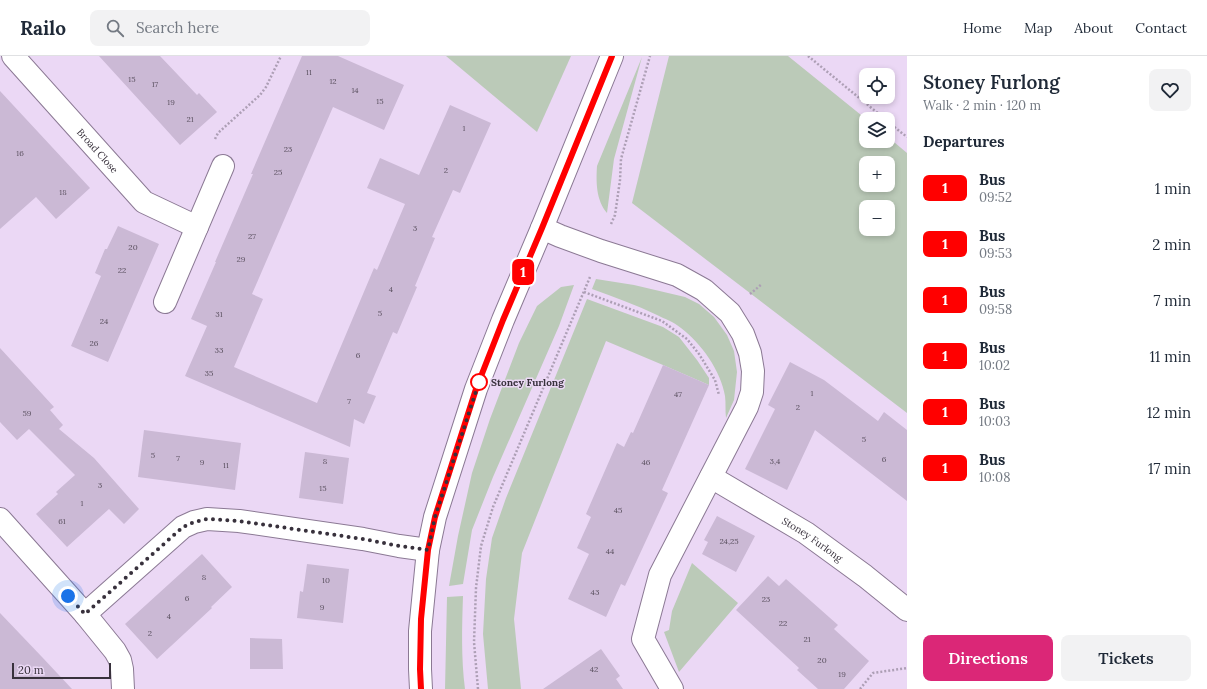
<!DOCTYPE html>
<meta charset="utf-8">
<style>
:root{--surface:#fff;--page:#f2f2f3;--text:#1f2937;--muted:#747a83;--line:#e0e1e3;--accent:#db2777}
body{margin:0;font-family:Lora,serif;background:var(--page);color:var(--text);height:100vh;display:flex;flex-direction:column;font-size:15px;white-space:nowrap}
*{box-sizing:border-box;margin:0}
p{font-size:13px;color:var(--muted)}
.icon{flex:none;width:22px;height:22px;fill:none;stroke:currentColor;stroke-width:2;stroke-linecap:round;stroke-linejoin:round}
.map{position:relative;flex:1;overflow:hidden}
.side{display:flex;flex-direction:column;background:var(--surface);width:300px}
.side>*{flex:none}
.badge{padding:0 8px;border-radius:6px;font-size:14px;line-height:26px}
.buttons{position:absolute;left:859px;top:12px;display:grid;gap:8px}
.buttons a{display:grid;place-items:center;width:36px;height:36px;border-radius:8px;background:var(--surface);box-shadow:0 2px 6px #0003;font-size:20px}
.scale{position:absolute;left:12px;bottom:10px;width:99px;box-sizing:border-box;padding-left:4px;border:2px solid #38313c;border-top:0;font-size:11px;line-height:14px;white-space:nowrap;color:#38313c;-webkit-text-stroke:3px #ebd8f5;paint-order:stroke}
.you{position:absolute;width:20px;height:20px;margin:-10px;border:3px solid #fff;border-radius:50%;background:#1a73e8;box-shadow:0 0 0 6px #1a73e833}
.map>.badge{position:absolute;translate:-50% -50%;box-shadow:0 0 0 2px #fff}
h2{padding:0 16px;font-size:15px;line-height:36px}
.round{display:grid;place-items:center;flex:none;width:42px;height:42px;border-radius:8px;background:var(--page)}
.summary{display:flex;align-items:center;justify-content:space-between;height:68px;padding:0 16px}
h1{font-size:19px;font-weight:600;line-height:30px}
.primary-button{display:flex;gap:8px;margin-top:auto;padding:8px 16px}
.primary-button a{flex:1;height:46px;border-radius:8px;background:var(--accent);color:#fff;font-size:16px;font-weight:600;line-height:46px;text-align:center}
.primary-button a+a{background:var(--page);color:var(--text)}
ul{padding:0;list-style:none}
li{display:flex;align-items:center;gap:12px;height:56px;padding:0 16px}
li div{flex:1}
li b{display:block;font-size:15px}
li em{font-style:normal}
li .badge{min-width:44px;font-weight:700;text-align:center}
header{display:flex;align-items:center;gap:24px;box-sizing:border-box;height:56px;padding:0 20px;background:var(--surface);border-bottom:1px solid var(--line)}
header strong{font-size:19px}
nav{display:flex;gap:22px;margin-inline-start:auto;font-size:14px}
.search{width:280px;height:36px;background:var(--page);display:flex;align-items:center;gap:10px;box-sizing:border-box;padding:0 14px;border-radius:8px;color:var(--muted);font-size:15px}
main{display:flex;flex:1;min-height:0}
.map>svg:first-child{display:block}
.green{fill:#bbcab8;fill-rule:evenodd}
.building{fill:#cbb9d5}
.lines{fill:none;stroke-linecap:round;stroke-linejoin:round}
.street-casing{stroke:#8b7994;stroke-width:24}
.path{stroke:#ad9fb5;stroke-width:2.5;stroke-dasharray:2 2;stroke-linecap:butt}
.street{stroke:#fff;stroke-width:22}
.line-casing{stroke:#fff;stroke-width:9}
.line{stroke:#f00;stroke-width:6}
.walk{stroke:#38313c;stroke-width:4;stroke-dasharray:0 7.2}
.stop-dot{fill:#fff;stroke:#f00;stroke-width:2}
.labels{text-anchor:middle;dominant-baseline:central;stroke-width:3;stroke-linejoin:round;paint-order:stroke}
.number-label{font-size:8px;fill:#5d5362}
.street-label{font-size:10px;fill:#38313c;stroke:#ebd8f5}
.stop-label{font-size:10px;font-weight:bold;fill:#38313c;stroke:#ebd8f5;text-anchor:start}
</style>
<header>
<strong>Railo</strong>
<div class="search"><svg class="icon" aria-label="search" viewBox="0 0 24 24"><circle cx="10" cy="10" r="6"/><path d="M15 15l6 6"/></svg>Search here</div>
<nav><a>Home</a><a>Map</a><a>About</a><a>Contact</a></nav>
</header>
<main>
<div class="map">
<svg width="907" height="633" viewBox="0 0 907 633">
<rect width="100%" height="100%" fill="#ebd8f5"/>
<g class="green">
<path d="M 446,0 L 571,0 L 537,76 Z"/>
<path d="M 669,0 L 788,0 L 866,63 L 866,85 L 888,85 L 888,81 L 907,97 L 907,357 L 632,147 ZM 866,107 L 888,107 L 888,129 L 866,129 ZM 866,151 L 888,151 L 888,173 L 866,173 Z"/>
<path d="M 642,1 L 614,103 L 607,157 C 596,144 596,126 597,110 Z"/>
<path d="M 596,223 L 634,229 L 685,241 L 699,248 L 714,261 L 727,279 L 734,295 L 737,316 L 734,344 L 726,362 C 725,355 726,347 725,340 C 721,315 701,287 681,272 C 674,266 665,263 657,259 C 636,249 614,241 592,233 Z"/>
<path d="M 574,229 L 559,270 L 493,421 L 472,474 L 463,528 L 449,530 L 458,480 L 472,417 L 490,363 L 519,287 L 537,250 L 561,231 Z"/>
<path d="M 587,243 L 663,271 L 679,281 L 697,304 L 709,322 L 709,329 L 663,309 L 606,285 L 522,497 L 514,563 L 521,633 L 488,633 L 483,578 L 486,523 L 492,482 L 506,442 Z"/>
<path d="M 692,507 L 738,547 L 679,616 L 664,576 L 669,574 L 672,555 Z"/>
<path d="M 463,540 C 462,570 461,602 465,633 L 445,633 L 447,541 Z"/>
</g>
<g class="building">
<path d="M 99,0 L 160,0 L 197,39 L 199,37 L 217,56 L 180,89 L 161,68 L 162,67 L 161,68 Z"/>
<path d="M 302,0 L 338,0 L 404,29 L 384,74 L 333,51 L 252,238 L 263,243 L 234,311 L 317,347 L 374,212 L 377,214 L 405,148 L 367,132 L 380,102 L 419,119 L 450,49 L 491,67 L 460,137 L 453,134 L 432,181 L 435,182 L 415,230 L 417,231 L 397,278 L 393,276 L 367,337 L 376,340 L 364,368 L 354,363 L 350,391 L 185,320 L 207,270 L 191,263 L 216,206 L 215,206 L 253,118 L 251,118 Z"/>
<path d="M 0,35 L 90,132 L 56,163 L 36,141 L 0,173 Z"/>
<path d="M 118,170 L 159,188 L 108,306 L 71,290 L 101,220 L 95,217 L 105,193 L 107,193 Z"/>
<path d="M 0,292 L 54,351 L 50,354 L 63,369 L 59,373 L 94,402 L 139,453 L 124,468 L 109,453 L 67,491 L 36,458 L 58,438 L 56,436 L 75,419 L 29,373 L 17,384 L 0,366 Z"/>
<path d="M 790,306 L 824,324 L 878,365 L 884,356 L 907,374 L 907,445 L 815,374 L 787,434 L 745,413 L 775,353 L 768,349 Z"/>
<path d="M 663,309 L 709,329 L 662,434 L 668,437 L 625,530 L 621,528 L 606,561 L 568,543 L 589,498 L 577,492 L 591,461 L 586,458 L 617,387 L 624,391 L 631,376 L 633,377 Z"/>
<path d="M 144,374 L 241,387 L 235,434 L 138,421 Z"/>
<path d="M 305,396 L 349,402 L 343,448 L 299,442 Z"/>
<path d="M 717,460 L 755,480 L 736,516 L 702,498 L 708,486 L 704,484 Z"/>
<path d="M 202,498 L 232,531 L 211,551 L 212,552 L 157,603 L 125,568 Z"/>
<path d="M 307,508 L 349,513 L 343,567 L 297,562 L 300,535 L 303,536 Z"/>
<path d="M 768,520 L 779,530 L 786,523 L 838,569 L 834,573 L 869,605 L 844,633 L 818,633 L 797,614 L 799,612 L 736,554 Z"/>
<path d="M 0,557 L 42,601 L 72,633 L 0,633 Z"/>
<path d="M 250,582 L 282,583 L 283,613 L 250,613 Z"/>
<path d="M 601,593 L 620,620 L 616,623 L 623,633 L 543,633 Z"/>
</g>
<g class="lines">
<defs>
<g id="street">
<path id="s1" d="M 13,0 L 144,146 L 197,171"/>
<path d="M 542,172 L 560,180 L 601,195 L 677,219 L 704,234 L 730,257 L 743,278 L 750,297 L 753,315 L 752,336 L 747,351 L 660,519 L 643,583 L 672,633"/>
<path d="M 165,246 L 223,110"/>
<path id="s2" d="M 711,421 L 806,477 L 865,520 L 907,554"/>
<path d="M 0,463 L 85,558 L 115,595 L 120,604 L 122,613 L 123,633"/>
<path d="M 85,558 L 183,471 L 194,466 L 207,463 L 239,465 L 363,483 L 399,490 L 428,494"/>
<path d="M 421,633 L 420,613 L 420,575 L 428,494 L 435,461 L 476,333 L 503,264 L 542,172 L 612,0"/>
</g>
</defs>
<use href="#street" class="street-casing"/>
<g class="path">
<path d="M 808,0 L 885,63"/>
<path d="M 888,66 L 907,81"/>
<path d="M 215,83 L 218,77 L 260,39 L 266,31 L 281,0"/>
<path d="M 611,168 L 615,159 L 620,124 L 621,103 L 650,0"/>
<path d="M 584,236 L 662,265 L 687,283 L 699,298 L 715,324 L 719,339"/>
<path d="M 750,238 L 762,228"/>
<path d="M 478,633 L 474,586 L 476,532 L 481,490 L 493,451 L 590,221"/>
<path d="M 860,633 L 873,617 L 907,612"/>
</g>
<use href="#street" class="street"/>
</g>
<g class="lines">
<defs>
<path id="line" d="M 421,633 L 420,613 L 421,563 L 428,494 L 435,461 L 476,333 L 503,264 L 542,172 L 612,0"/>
</defs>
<use href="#line" class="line-casing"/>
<use href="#line" class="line"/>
<path class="walk" d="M 68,540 L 85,558 L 183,471 L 194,466 L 207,463 L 239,465 L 363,483 L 399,490 L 428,494 L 435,461 L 479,326"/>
</g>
<circle class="stop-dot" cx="479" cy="326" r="8"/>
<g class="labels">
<g class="number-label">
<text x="309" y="16">11</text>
<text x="132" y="23">15</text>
<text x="333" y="25">12</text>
<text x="155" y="28">17</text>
<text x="355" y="34">14</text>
<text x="380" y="45">15</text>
<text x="171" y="46">19</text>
<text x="190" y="63">21</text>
<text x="464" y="72">1</text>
<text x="288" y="93">23</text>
<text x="20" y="97">16</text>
<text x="446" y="114">2</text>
<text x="278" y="116">25</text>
<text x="63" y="136">18</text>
<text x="415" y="172">3</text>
<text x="252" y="180">27</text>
<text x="133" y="191">20</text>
<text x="241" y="203">29</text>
<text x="122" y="214">22</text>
<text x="391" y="233">4</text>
<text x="380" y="257">5</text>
<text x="219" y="258">31</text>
<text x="104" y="265">24</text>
<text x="94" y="287">26</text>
<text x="219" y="294">33</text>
<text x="358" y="299">6</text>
<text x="209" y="317">35</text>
<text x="812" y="337">1</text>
<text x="678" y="338">47</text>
<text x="349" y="345">7</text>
<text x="798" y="351">2</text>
<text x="27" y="357">59</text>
<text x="864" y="383">5</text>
<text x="153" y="399">5</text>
<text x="178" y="402">7</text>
<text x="884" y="403">6</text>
<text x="325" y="405">8</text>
<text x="775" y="405">3,4</text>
<text x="202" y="406">9</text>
<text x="646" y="406">46</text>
<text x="226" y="409">11</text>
<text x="100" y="429">3</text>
<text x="323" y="432">15</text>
<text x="82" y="447">1</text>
<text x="618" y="454">45</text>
<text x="62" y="465">61</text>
<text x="729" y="485">24,25</text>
<text x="610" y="495">44</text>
<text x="204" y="521">8</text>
<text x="326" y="524">10</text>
<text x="595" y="536">43</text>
<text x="187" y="542">6</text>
<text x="766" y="543">23</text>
<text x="322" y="551">9</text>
<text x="169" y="560">4</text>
<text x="783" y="567">22</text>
<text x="150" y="577">2</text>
<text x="807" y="583">21</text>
<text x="822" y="604">20</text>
<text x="594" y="613">42</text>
<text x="842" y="618">19</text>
</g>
<g class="street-label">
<text stroke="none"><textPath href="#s1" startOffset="127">Broad Close</textPath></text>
<text stroke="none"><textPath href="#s2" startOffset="119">Stoney Furlong</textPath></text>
</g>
<g class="stop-label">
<text x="491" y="326">Stoney Furlong</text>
</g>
</g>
</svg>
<div class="buttons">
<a><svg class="icon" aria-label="locate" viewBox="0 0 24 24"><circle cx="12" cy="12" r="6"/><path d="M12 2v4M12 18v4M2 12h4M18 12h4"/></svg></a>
<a><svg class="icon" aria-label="layers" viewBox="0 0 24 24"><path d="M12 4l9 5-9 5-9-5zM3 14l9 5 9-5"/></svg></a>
<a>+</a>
<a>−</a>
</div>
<div class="scale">20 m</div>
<div class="you" style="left:68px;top:540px"></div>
<b class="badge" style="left:523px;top:216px;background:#f00;color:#fff">1</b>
</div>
<section class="side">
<div class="summary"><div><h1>Stoney Furlong</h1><p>Walk · 2 min · 120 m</p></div><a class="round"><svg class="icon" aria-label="heart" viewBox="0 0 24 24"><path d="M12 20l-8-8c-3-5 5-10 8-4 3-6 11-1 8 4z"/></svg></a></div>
<h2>Departures</h2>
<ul>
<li><span class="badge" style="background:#f00;color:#fff">1</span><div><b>Bus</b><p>09:52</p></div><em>1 min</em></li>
<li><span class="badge" style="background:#f00;color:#fff">1</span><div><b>Bus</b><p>09:53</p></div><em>2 min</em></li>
<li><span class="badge" style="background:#f00;color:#fff">1</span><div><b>Bus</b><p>09:58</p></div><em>7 min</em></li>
<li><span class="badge" style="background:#f00;color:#fff">1</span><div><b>Bus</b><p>10:02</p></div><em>11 min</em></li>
<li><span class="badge" style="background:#f00;color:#fff">1</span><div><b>Bus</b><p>10:03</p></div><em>12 min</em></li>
<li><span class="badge" style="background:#f00;color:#fff">1</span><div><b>Bus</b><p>10:08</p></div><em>17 min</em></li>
</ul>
<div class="primary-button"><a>Directions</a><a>Tickets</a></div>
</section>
</main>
